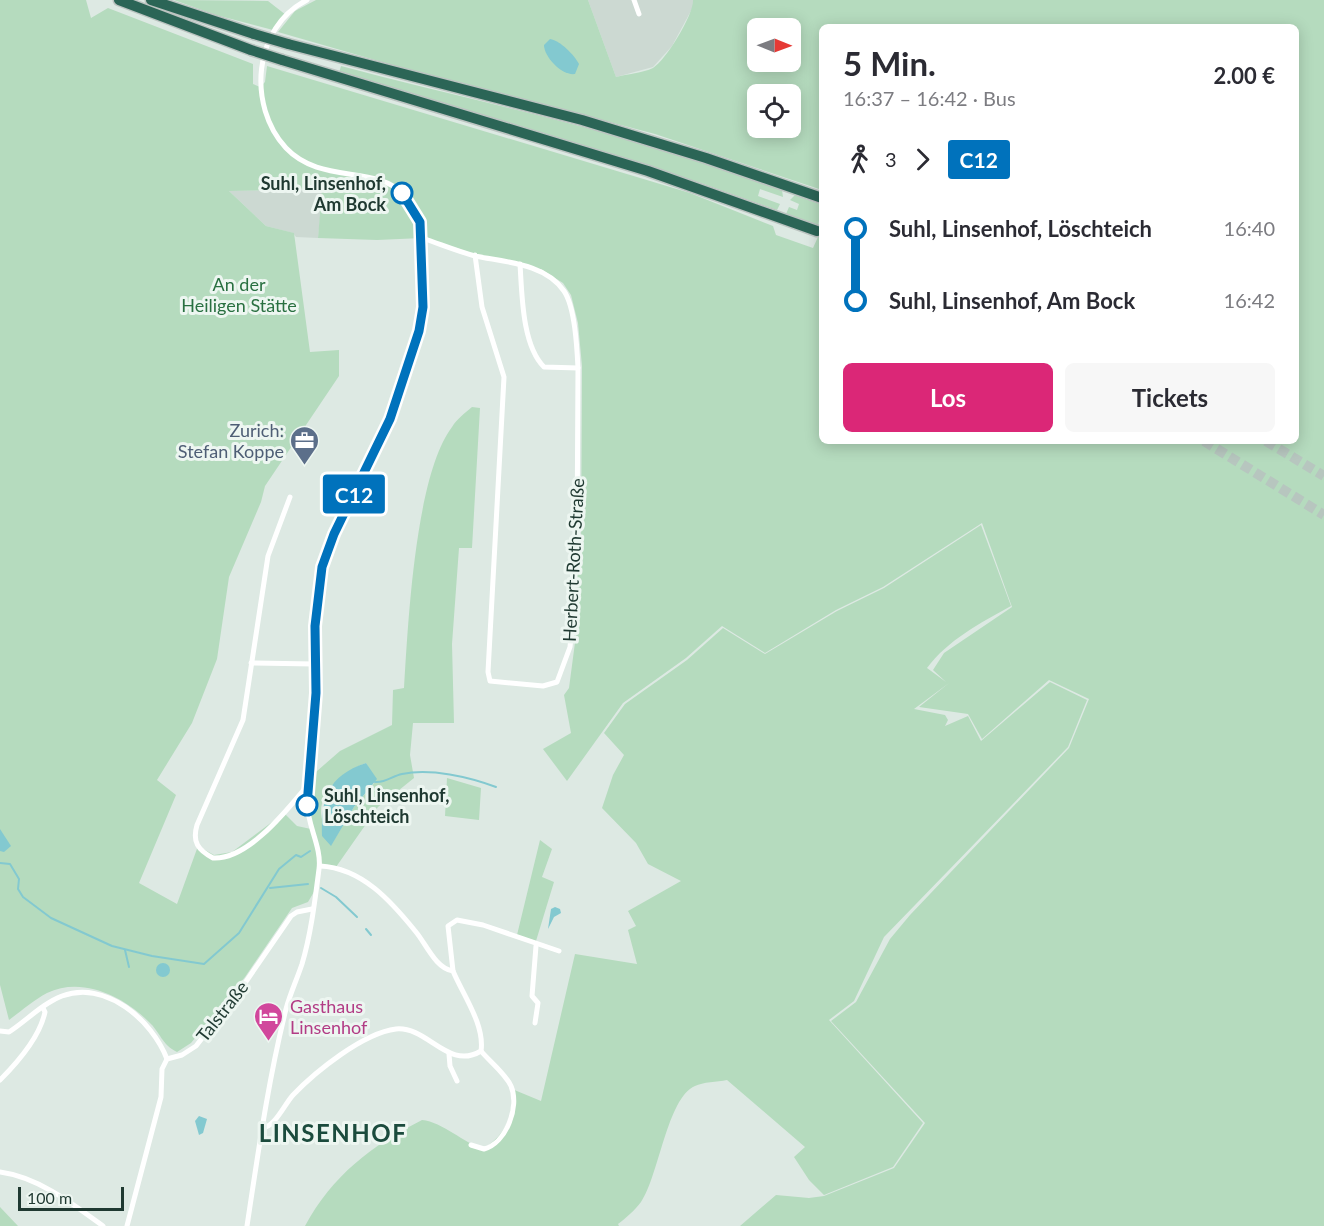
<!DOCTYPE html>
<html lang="de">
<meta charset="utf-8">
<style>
:root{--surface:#fff;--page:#f7f7f7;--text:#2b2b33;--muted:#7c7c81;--accent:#db2777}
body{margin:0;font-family:Lato,sans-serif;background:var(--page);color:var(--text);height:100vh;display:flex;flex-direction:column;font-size:22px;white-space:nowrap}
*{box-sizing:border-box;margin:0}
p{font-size:20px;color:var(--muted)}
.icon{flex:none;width:33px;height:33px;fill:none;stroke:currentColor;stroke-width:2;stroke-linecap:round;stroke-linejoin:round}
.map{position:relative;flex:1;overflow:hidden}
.drawer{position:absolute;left:819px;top:24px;width:480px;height:420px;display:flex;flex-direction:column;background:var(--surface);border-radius:9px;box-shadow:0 3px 15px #0003}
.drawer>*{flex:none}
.badge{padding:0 12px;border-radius:4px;font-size:21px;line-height:39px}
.needle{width:39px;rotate:91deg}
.buttons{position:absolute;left:747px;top:18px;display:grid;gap:12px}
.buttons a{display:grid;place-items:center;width:54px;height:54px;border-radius:9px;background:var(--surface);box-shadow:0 3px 15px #0003;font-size:30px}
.scale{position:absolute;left:18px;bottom:15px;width:106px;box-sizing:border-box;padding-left:6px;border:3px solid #1f3931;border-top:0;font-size:16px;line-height:21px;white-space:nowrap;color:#1f3931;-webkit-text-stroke:4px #edf6f1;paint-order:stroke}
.map>.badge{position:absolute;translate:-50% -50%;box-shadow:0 0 0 3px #fff}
.legs{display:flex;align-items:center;gap:9px;height:66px;padding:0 24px;font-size:20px}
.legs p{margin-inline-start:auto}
.headline{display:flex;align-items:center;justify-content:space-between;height:102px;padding:0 24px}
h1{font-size:33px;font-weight:700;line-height:45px}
.cta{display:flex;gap:12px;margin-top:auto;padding:12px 24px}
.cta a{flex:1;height:69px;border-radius:9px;background:var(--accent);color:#fff;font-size:24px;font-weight:700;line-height:69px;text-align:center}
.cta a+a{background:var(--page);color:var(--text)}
ul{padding:0 24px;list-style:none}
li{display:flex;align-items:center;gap:21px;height:72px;font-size:22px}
li i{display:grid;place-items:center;width:9px;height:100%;margin:0 8px;background:currentColor}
li i::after{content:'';width:15px;height:15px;margin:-8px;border:4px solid;border-radius:50%;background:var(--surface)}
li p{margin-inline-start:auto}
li:first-child i{background:linear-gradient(#0000 50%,currentColor 0)}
li:last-child i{background:linear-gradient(currentColor 50%,#0000 0)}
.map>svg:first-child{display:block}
.built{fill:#ccd9d2}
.green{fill:#b5dbbe;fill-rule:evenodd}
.water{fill:#83c9d0}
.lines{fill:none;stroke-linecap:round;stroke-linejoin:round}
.stream{stroke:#83c9d0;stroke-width:2}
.motorway-tunnel{stroke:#b7c6bf;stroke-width:10;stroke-dasharray:10 5;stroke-linecap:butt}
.motorway-casing{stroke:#bcc4c1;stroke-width:13}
.minor{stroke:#fff;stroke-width:5}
.motorway{stroke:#2b6556;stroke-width:10}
.motorway-bridge-casing{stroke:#bcc4c1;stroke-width:13;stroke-linecap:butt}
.motorway-bridge{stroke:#2b6556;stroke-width:10}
.line-1-casing{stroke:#fff;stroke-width:14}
.line-1{stroke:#0072bc;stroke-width:9}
.stop-1-dot{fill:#fff;stroke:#0072bc;stroke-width:3}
.labels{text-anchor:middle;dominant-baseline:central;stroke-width:6;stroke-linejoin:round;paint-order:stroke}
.stop-label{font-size:18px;font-weight:bold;fill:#1f3931;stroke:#edf6f1;text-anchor:end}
.park-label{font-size:18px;fill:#297041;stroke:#edf6f1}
.service-label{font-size:18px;fill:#4e5e75;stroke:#edf6f1;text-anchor:end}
.street-label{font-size:18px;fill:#1f3931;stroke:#edf6f1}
.hotel-label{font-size:18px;fill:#b23c85;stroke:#edf6f1;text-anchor:start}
.district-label{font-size:24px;font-weight:bold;letter-spacing:1.5px;fill:#1b4b3d;stroke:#edf6f1}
</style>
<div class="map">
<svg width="1324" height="1226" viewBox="0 0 1324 1226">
<rect width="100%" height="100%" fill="#dde9e3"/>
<g class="built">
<path d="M 588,0 L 693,0 L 693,7 L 672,46 L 653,67 L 616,77 Z"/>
<path d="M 323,189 L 318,238 L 296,237 L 293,233 L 266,226 L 229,191 Z"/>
</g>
<g class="green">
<path d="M 0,0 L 86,0 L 91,18 L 108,8 L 253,64 L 253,84 L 260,87 L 265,82 L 267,66 L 690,193 L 773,226 L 776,235 L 813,248 L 822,228 L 822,441 L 1296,441 L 1296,27 L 822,27 L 822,190 L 655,134 L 389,64 L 278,32 L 295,11 L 316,0 L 588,0 L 616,77 C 627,74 643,73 653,68 C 666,60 694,14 693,0 L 1324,0 L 1324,1226 L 740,1226 L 776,1195 L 809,1198 L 824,1196 L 894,1168 L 925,1123 L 831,1021 L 856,1002 L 890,939 L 910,915 L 1069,748 L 1089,699 L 1049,680 L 982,739 L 968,714 L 919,707 L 949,683 L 914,709 L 945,715 L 948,720 L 945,726 L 968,716 L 981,741 L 1050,682 L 1087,700 L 1068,747 L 884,937 L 854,1001 L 829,1020 L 923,1123 L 893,1167 L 824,1195 L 809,1180 L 794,1157 L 805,1147 L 727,1080 C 717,1082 703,1082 695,1086 C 667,1098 659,1176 641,1202 C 635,1210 626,1218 618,1224 L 619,1226 L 305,1226 C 333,1175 371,1146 422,1120 C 443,1122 463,1143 484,1149 C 508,1131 512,1118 512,1089 L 541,1101 L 575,954 L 637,964 L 628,930 L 636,926 L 628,911 L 681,881 L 648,864 L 636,843 L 602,808 L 613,775 L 624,755 L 604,733 L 625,704 L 687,660 L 723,628 L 765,654 L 837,611 L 884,588 L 981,525 L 1011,606 C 980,623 948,640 927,668 L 946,682 L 933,670 L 944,653 L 1012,607 L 982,523 L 883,587 L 836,610 L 765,653 L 722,626 L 686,658 L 623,703 L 567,781 L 543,749 L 571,733 L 564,695 L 569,688 L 576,635 L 575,589 L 581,547 L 582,366 L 578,323 L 571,295 L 563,283 L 541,269 L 537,271 L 475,255 L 422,238 L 377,240 L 318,238 L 322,189 L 229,191 L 266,226 L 294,233 L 310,352 L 339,350 L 339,376 L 265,486 L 261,502 L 229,577 L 217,659 L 192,723 L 157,780 L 176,795 L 139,883 L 177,904 L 198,846 L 214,855 L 232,852 L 284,813 L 297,826 L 311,829 L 309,778 L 340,751 L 392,725 L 393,690 L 404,688 C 408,625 415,476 452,427 C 457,419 465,413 472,407 L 480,408 L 472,548 L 459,548 L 452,644 L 454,723 L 413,723 L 410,755 L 414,778 L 378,807 L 336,867 L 320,866 L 315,890 L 308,902 L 292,908 L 245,977 L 191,1043 L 177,1052 C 162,1045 160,1032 149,1022 C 124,997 83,976 47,993 C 34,1000 21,1011 9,1020 L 0,985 ZM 758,28 L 790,28 L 790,62 L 758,62 ZM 758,94 L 790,94 L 790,128 L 758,128 ZM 366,763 L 375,782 L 354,807 L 331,845 C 328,836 322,824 321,813 C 320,790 346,770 366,763 Z"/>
<path d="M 174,0 L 268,1 L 286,15 L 273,30 L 216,15 Z"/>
<path d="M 341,66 C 488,105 640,134 782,190 L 783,197 L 760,189 L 758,196 L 780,204 L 777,210 L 701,183 L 339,73 Z"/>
<path d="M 795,195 L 822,205 L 818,226 L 786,214 L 789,207 L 797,210 L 799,204 L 790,200 Z"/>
<path d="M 447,778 L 481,788 L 479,820 L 445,816 Z"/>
<path d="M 540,840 L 552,849 L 542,877 L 554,882 L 536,941 L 517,935 Z"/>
<path d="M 0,1207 L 18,1226 L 0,1226 Z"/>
</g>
<g class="water">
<path d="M 550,39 C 561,41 574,55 579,64 L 575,74 C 562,76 544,57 544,45 Z"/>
<path d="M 366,763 L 377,779 L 354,807 L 331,846 L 322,836 C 321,799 327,776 366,763 Z"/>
<path d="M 0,829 L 11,846 L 4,852 L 0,851 Z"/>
<path d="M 555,907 L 560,909 L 561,913 L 554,917 L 548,929 L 551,909 Z"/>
<circle cx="163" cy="970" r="7"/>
<path d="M 199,1116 L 207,1119 L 203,1133 L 199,1135 L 195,1121 Z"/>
</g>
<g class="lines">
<g class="stream">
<path d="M 375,782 C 386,783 392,776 402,774 C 431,768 469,777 496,787"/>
<path d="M 0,863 L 10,864 L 19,879 L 18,889 L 23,897 L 51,918 L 112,946 L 152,956 L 204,964 L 239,933 L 279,869 L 296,855 L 301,857 L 310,851"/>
<path d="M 270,888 L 308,884"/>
<path d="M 321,888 L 336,897 L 357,917"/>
<path d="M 366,929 L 371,935"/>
<path d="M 125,950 L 129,967"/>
</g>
<g class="motorway-tunnel">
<path d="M 1204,441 L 1324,515"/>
<path d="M 1266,441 L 1324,476"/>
</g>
<defs>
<g id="motorway">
<path d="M 119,0 L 251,50"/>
<path d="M 151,0 L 254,34"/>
<path d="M 288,44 L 582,120 L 706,158 L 822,198"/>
<path d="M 282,60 L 648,171 L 817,231"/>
</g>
</defs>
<use href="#motorway" class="motorway-casing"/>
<g class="minor">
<path d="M 634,0 L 639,14"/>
<path d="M 422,238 C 440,244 457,251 475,256 C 504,262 545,263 564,291 C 575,307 577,348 578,368 L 577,549 L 570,595 L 571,637 L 570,647 L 557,682 L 543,686 L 490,681 L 488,672 L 504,377 L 482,307 L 475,255"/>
<path d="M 520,264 C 522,294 522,345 544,367 L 578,368"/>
<path d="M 290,497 L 268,556 L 243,720 L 197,825 C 192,842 198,850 213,858 C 248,860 287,810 307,786"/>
<path d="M 251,663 L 314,664"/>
<path d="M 453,971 L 448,926 L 457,920 L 483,925 L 559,951"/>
<path d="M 535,1023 L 538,1003 L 532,996 L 536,946"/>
<path d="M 0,1031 L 9,1032 C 26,1021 43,1003 62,996 C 106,980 152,1020 167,1059"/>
<path d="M 449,1054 L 450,1066 L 457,1081"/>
<path d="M 0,1080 C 17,1063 40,1036 45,1012 L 43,1008"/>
<path d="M 262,1128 C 275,1127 284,1105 293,1095 C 315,1072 363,1033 396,1029 C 428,1026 448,1071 481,1051 C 485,1025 463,995 453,971 C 436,969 426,944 416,932 C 391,901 362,868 320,866"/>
<path d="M 471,1145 L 484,1149 C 506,1143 520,1107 511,1086 C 505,1073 490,1062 481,1051"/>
<path d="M 0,1172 C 38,1177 73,1204 103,1226"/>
<path d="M 127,1226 L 161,1097 L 162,1069 L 167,1059 L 182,1055 L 196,1046 L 245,983 L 291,916 L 297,912 L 312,909"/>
<path d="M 247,1226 C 258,1154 268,1081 286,1009 C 290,994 297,979 302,964 C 311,934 315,900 319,869 C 322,847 307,825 307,802 C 307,766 315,729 316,693 C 317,681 314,670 314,658 C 314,629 316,598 322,569 C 331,527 357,489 376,451 C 393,417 419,345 423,308 C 426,274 428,221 404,195 C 376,164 321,185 286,148 C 247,106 253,27 307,0"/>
</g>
<use href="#motorway" class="motorway"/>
<defs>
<g id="motorway-bridge">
<path d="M 254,34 L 288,44"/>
<path d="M 251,50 L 282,60"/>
</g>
</defs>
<use href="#motorway-bridge" class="motorway-bridge-casing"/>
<use href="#motorway-bridge" class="motorway-bridge"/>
</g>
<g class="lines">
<defs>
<path id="line-1" d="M 307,805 L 316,693 L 315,626 L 322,567 L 334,534 L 390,419 L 419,331 L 423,307 L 420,222 L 402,193"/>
</defs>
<use href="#line-1" class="line-1-casing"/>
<use href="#line-1" class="line-1"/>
</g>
<defs>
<symbol id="office-pin" viewBox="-11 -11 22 30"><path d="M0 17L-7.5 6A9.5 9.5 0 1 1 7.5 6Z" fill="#5c6f8a" stroke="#edf6f1"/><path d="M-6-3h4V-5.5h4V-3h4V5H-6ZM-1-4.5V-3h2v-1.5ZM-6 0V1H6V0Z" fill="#fff"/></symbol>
<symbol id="hotel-pin" viewBox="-11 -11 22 30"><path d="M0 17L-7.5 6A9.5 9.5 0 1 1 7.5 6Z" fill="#d1479c" stroke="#edf6f1"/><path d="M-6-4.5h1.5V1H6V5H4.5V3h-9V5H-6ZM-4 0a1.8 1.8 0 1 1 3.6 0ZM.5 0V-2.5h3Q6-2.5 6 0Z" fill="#fff"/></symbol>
</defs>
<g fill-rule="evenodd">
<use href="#office-pin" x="288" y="424" width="33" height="45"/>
<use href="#hotel-pin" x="252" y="1000" width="33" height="45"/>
</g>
<g class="stop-1-dot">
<circle cx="402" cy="193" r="10"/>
<circle cx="307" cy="805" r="10"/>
</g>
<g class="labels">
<g class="stop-label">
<text x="386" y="183">Suhl, Linsenhof,<tspan x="386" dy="21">Am Bock</tspan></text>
<text x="324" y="795" text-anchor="start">Suhl, Linsenhof,<tspan x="324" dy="21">Löschteich</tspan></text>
</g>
<g class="park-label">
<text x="239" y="284">An der<tspan x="239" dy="21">Heiligen Stätte</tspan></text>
</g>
<g class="service-label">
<text x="284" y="430">Zurich:<tspan x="284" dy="21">Stefan Koppe</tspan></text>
</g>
<g class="street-label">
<text transform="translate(573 560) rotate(-87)">Herbert-Roth-Straße</text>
<text transform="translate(222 1011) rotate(-52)">Talstraße</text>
</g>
<g class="hotel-label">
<text x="290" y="1006">Gasthaus<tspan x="290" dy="21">Linsenhof</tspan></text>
</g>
<g class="district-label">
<text x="333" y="1132">LINSENHOF</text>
</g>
</g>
</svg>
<div class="buttons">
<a><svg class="needle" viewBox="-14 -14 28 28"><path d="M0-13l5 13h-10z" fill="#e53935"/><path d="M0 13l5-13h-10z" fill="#7c7c81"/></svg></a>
<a><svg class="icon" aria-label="locate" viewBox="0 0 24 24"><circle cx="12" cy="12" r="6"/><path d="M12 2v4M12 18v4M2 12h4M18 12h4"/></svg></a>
</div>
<div class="scale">100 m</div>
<b class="badge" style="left:354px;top:494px;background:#0072bc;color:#fff">C12</b>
<section class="drawer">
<div class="headline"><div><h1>5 Min.</h1><p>16:37 – 16:42 · Bus</p></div><b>2.00 €</b></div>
<div class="legs"><svg class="icon" aria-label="walk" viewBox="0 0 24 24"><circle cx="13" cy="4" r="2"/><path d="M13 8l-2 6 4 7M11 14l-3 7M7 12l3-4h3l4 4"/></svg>3<svg class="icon" aria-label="forward" viewBox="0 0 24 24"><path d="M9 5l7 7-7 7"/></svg><b class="badge" style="background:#0072bc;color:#fff">C12</b></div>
<ul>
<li><i style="color:#0072bc"></i><b>Suhl, Linsenhof, Löschteich</b><p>16:40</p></li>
<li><i style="color:#0072bc"></i><b>Suhl, Linsenhof, Am Bock</b><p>16:42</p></li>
</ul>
<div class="cta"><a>Los</a><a>Tickets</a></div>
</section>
</div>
